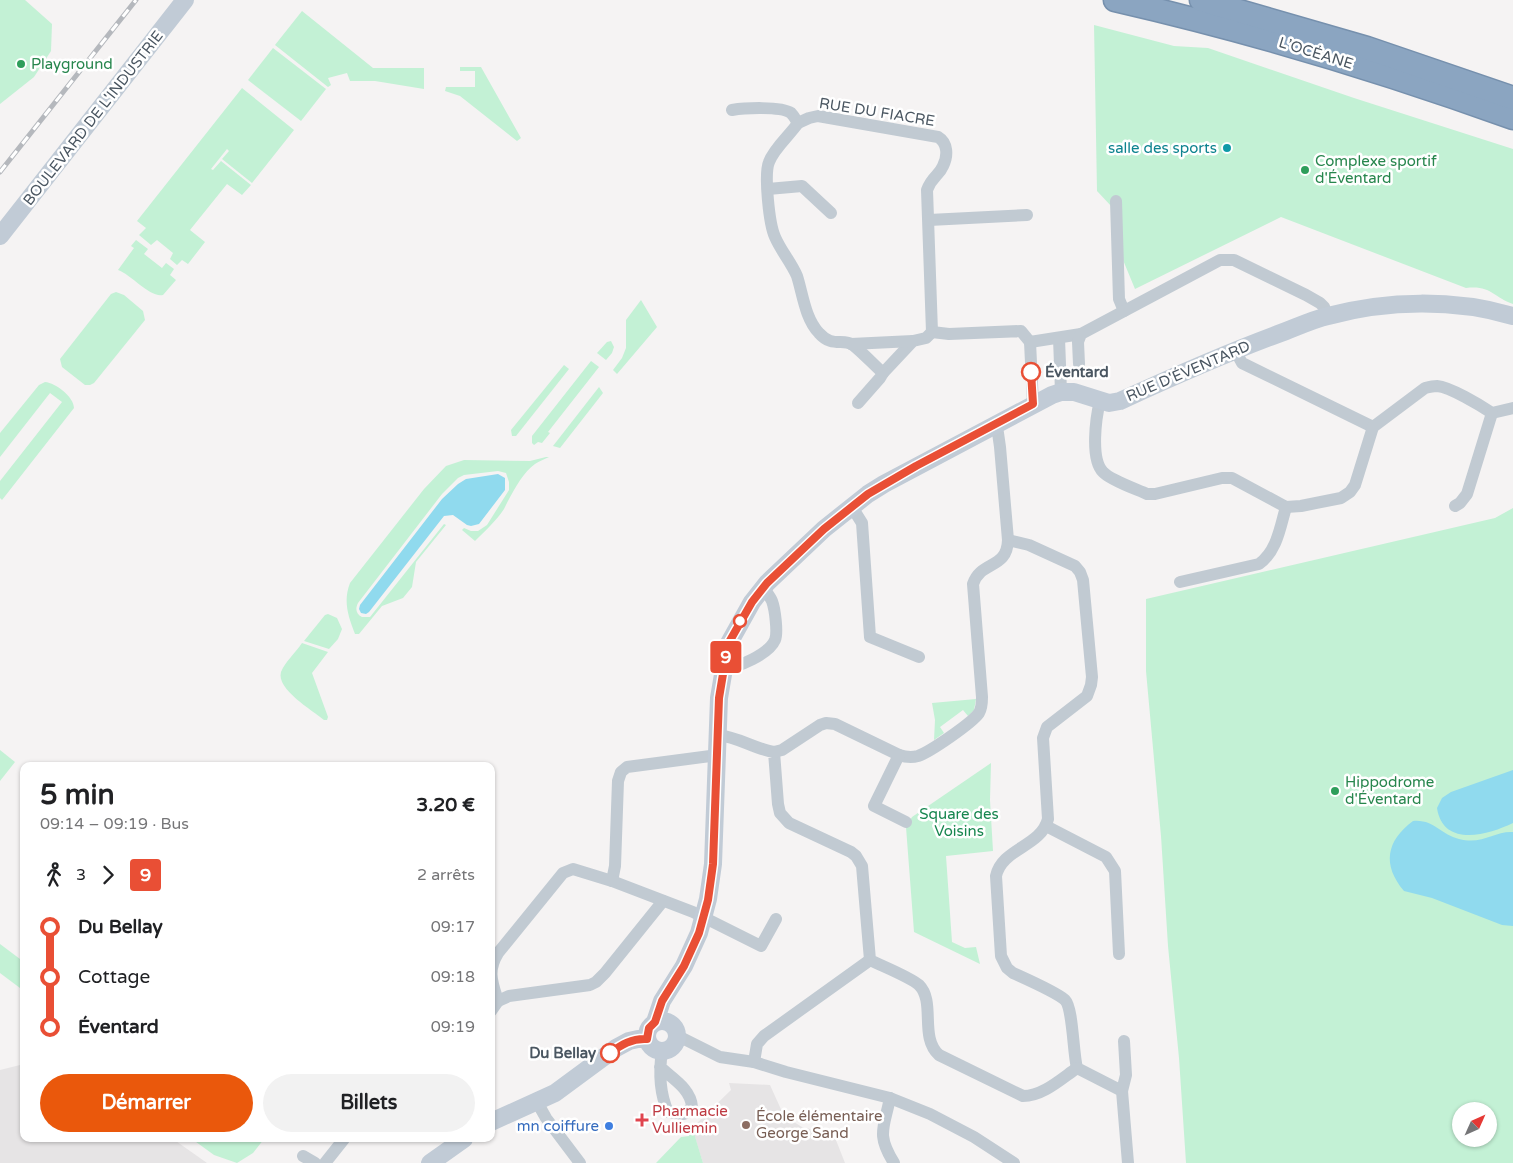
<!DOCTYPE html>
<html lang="fr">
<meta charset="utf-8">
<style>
:root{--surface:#fff;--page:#f2f2f2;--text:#202124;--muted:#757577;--accent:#ea580c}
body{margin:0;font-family:"Varela Round",sans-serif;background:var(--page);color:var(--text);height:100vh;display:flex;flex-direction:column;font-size:19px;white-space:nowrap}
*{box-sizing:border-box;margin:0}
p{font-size:16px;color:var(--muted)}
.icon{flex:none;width:28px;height:28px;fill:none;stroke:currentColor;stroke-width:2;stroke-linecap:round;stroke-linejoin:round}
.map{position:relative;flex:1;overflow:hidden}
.details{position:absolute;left:20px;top:762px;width:475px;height:380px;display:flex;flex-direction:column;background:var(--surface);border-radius:10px;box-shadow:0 1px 4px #0004}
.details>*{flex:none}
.badge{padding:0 10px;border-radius:4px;font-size:18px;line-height:32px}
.needle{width:32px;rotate:45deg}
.tools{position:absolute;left:1452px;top:1102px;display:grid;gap:10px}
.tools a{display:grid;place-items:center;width:45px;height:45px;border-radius:50%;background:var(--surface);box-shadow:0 1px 4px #0004;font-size:25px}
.map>.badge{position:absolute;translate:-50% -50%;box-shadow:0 0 0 2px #fff}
.legs{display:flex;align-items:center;gap:8px;height:55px;padding:0 20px;font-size:16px}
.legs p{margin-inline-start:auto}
.overview{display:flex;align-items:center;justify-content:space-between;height:85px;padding:0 20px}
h1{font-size:28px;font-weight:700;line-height:38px}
.cta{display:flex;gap:10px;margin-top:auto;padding:10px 20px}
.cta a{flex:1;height:58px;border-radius:30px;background:var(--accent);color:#fff;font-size:20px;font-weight:700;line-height:58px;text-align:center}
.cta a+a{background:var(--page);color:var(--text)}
ul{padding:0 20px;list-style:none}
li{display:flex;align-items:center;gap:18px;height:50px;font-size:19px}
li i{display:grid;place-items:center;width:8px;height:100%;margin:0 6px;background:currentColor}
li i::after{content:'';width:12px;height:12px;margin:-6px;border:4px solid;border-radius:50%;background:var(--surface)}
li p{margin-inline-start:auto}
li:first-child i{background:linear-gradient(#0000 50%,currentColor 0)}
li:last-child i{background:linear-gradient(currentColor 50%,#0000 0)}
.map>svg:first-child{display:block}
.education{fill:#e6e4e5}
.green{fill:#c3f1d5;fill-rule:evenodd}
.water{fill:#90daee}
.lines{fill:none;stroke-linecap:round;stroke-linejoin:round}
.highway-casing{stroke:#7690ad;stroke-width:25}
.street{stroke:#c1cad2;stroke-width:12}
.secondary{stroke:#c1cbd6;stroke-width:18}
.highway{stroke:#8ba5c1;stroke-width:22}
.rail-casing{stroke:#b5b8bd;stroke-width:5}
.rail{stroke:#fff;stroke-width:3;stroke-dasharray:9;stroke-linecap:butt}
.line-1-casing{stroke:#fff;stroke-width:11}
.line-1{stroke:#e94f35;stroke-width:8}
.leisure-dot{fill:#2e9e5b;stroke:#fff;stroke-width:2}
.culture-dot{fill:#0f9aa8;stroke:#fff;stroke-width:2}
.stop-1-dot{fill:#fff;stroke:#e94f35;stroke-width:2.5}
.health-dot{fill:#e0444e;stroke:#fff;stroke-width:2}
.education-dot{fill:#8d6e63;stroke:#fff;stroke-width:2}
.shop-dot{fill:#3f7fe0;stroke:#fff;stroke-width:2}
.labels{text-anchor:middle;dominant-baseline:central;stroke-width:5;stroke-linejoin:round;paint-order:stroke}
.street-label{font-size:15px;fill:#4a5661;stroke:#fff}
.leisure-label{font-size:15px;fill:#27864d;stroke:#fff;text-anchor:start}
.culture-label{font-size:15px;fill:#0d838f;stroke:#fff;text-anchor:end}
.stop-label{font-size:15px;font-weight:bold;fill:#4a5661;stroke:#fff;text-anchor:start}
.park-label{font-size:15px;fill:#17864f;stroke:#fff}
.health-label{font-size:15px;fill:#be3a42;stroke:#fff;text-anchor:start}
.education-label{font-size:15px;fill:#785e54;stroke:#fff;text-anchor:start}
.shop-label{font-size:15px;fill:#366cbe;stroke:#fff;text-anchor:end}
</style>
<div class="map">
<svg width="1513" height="1163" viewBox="0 0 1513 1163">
<rect width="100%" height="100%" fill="#f5f3f3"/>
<g class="education">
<path d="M 24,1064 L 24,1139 L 173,1139 L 207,1163 L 0,1163 L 0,1070 Z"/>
<path d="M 729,1083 L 770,1085 L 784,1116 L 802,1127 L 834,1135 L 845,1163 L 703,1163 L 692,1128 L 731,1090 Z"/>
</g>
<g class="green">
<path d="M 0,0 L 25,0 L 52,24 L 51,51 L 34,77 L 0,104 Z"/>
<path d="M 302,11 L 373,68 L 424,68 L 424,89 L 375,81 L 350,81 L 347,73 L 328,78 L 331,85 L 328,87 L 275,45 Z"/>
<path d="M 1094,25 L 1174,46 L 1208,48 L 1354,98 L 1513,149 L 1513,304 C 1493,297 1491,285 1466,288 L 1281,217 L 1135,289 L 1123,260 L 1112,207 L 1097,191 Z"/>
<path d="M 273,48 L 326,89 L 301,121 L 248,80 Z"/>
<path d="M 460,67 L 481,67 L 521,138 L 517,141 L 460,96 L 445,91 L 446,87 L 475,87 L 475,71 L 460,71 Z"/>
<path d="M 242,88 L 294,130 L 252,183 L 222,159 L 229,151 L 227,149 L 211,169 L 213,170 L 221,161 L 251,185 L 242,195 L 227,184 L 190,230 L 205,242 L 188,264 L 182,260 L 177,265 L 170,259 L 173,253 L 157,240 L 151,245 L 139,235 L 146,228 L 137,221 Z"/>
<path d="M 136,240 L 148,249 L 144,254 L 162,268 L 166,263 L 174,269 L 170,275 L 176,280 L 163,295 C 150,298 132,275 118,270 L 134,248 L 131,246 Z"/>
<path d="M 116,292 L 124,295 L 143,311 L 145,320 L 94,383 L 90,385 L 85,385 L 62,367 L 60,359 L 111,294 Z"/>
<path d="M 641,300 L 657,327 L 617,374 L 613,370 L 622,358 L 626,348 L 626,320 Z"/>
<path d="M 611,341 L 614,347 L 612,353 L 606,360 L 597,353 L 607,342 Z"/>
<path d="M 591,361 L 599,367 L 548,432 L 550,433 L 542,443 L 538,442 L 534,445 L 532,443 L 532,436 Z"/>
<path d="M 564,365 L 569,369 L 516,436 L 512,436 L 511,430 Z"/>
<path d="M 45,382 C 56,383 74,397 74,408 L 2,500 L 0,498 L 0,481 L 62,402 L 50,393 L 0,457 L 0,433 L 39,385 Z"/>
<path d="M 599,387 L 603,393 L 560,448 L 553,446 Z"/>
<path d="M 546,457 L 549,457 C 545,459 539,461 535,464 C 522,473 511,495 504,509 C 496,521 485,531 475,541 L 462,530 L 464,528 L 471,531 L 478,531 L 487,525 L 509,490 L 509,482 L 506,473 L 498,471 L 464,475 L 458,478 L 442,494 L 358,603 C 355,609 356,614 362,617 L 370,617 L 444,524 L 446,525 L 416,562 L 412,587 L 403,598 L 382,606 L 359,634 L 355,634 C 348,616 343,601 350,583 L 424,489 L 446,466 L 464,460 L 530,461 Z"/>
<path d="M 1513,508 L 1513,1163 L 1186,1163 L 1179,1058 L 1168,946 L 1161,836 L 1146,671 L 1146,599 L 1495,518 ZM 1461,1111 L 1489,1111 L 1489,1139 L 1461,1139 Z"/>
<path d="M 328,614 L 337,618 L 342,629 L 338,639 L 329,649 L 304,641 L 325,615 Z"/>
<path d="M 302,643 L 328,652 L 312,673 L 328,717 L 327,720 L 324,720 C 312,710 276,689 281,672 C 285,662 296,652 302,643 Z"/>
<path d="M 976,699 L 974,710 L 968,716 L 963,710 L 940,727 L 944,733 L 934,740 L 935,720 L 932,703 Z"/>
<path d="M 0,750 L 15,762 L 0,781 Z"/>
<path d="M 991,763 L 990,800 L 993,851 L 946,856 L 952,942 L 965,948 L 976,947 L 980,964 L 914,932 L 906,827 L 912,817 Z"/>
<path d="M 0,944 L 24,962 L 24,991 L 0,973 Z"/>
<path d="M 693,1130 L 703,1163 L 656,1163 L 681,1137 L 689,1136 L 689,1133 Z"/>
<path d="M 192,1139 L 264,1139 L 253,1153 L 237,1163 L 214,1155 Z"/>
</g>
<g class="water">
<path d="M 498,474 L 505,478 L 505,490 L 479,524 L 471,526 L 467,525 L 453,515 L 444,516 L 369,612 L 366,614 L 361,613 L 359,609 L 360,605 L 442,499 L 458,484 L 466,479 Z"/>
<path d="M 1513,770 L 1513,823 C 1488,835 1443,848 1437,808 L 1442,798 L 1451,792 Z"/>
<path d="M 1413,821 C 1434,819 1441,835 1459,839 C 1483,845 1494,831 1513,832 L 1513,926 L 1502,925 L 1432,898 L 1404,891 C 1382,865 1386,841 1413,821 Z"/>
</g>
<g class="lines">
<defs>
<g id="highway">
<path d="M 1115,0 C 1250,31 1383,71 1513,118"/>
<path d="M 1201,0 L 1367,48 L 1513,98"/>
</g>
</defs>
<use href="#highway" class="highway-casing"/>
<g class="street">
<path d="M 732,110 C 744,108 781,106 791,113 C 794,116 796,120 798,123 L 809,118 L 818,116 L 938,137 C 948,143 948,156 943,166 C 939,176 932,176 927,190 L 932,332"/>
<path d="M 798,123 C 790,135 774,148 769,162 C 764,174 769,224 775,237 C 781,251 791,262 797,276 C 803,295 805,318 819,333 C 832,348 843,338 853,345 C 863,353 873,364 883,373 L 913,341 L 926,338 L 932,332"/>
<path d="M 768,189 L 802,186 L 831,213"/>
<path d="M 1116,201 L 1119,299 L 1124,311"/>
<path d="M 929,220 L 1027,215"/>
<path d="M 932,332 L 949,334 L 1021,331 L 1030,342 L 1033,404"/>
<path d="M 1059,338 L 1061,392"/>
<path d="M 1030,342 L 1081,334"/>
<path d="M 851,344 L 913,341"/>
<path d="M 1235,350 L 1242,363 L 1373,427"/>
<path d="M 1079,364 L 1078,342 L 1081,334 L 1220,260 L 1234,260 L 1306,295 L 1320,303 L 1324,307 L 1327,316"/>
<path d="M 1100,401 C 1096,417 1090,459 1103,472 C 1110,480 1136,489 1147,494 L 1155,494 L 1222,478 L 1232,478 L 1286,507 L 1301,506 L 1341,498 L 1350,492 L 1355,485 L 1373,427 L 1425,388 C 1429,387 1433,386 1437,386 C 1450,387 1480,405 1492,413 L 1513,408"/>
<path d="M 858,403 L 880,378 L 883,373"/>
<path d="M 1455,506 L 1460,503 L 1467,494 L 1492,413"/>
<path d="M 852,507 L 862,523 L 870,637 L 919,657"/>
<path d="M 1008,540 L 1029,545 L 1075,566 L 1080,572 L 1083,580 L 1092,677 L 1091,685 L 1087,696 L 1047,727 L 1043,738 L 1048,819 C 1041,847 1002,848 996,876 L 1001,956 L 1007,968 L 1013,973 C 1026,979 1056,992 1065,1000 C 1073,1008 1073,1053 1077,1068 L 1122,1091 L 1128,1163"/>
<path d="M 1180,582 L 1259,564 C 1277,551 1280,528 1286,507"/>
<path d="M 724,668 C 738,668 769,654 775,640 C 778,633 775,609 772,601 C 770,596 766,592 763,587"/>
<path d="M 718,735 C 738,737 755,749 774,752 L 778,804 L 780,813 L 789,823 L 851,852 L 856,856 L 862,866 L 870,960 C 882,966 910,977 919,985 C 936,1002 919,1037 939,1055 L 1023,1096 C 1043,1096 1061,1079 1077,1068"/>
<path d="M 774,752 L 782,750 L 820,725 L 826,723 L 835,724 L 899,755 C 905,757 911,758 918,756 C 930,752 972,723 979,713 C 982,708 982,703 982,697 L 973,584 C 981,560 1007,570 1008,540 L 1000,447 L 998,433 L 994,426"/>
<path d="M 899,755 L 874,806 L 906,822"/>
<path d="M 1046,826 L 1106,857 L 1115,871 L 1119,954"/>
<path d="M 612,881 L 615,866 L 618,781 L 621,772 L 627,767 L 718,755"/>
<path d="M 498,1001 L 509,996 L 590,985 L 596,982 L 605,973 L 663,901"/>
<path d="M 491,1011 L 498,1001 C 492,982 487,971 498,953 L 563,873 L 573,869 L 612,881 L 693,912 L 761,946 L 776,919"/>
<path d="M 678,1036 L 720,1057 L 754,1062 L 786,1072 L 890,1098 L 930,1114 L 974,1137 L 1014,1163"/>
<path d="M 754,1062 L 757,1044 L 764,1036 L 870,960"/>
<path d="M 660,1067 C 673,1079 691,1089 692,1107 L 684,1114 L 668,1112 C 660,1094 659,1071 662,1051"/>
<path d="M 1122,1091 L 1126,1075 L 1124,1041"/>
<path d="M 890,1098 C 884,1128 876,1134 894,1163"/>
<path d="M 537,1102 L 546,1118 L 580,1163"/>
<path d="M 303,1156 L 315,1163"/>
<path d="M 325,1163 L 344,1139"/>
</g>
<g class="secondary">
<path d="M 0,236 L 185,0"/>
<circle cx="662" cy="1036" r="15"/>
<path d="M 655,1022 L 662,1001 L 684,966 L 699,933 L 708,899 L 713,864 L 719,698 L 728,645 L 752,602 L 767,583 L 824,529 L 868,494 L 884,484 L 1052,395 L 1061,392 L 1074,392 L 1109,403 L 1120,401 C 1172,377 1224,354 1278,334 C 1295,328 1311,320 1328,316 C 1388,300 1454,299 1513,316"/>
<path d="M 491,1122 L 555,1093 L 616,1048 L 629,1041 L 638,1039 L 647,1039"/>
<path d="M 430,1163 L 464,1139"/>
</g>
<use href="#highway" class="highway"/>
<defs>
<path id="rail" d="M 0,172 L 136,0"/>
</defs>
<use href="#rail" class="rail-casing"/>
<use href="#rail" class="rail"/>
</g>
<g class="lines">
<defs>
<path id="line-1" d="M 610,1053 C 621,1045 632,1038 647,1039 L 649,1028 L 655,1022 L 662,1001 L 684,966 L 699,933 L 708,900 L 713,864 L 719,698 L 728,644 L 752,602 L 767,583 L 824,529 L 868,494 L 916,466 L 1033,404 L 1031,372"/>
</defs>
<use href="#line-1" class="line-1-casing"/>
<use href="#line-1" class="line-1"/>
</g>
<g class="leisure-dot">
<circle cx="21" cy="64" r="5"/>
<circle cx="1305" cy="170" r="5"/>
<circle cx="1335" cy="791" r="5"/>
</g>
<circle class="culture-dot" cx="1227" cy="148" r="5"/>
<g class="stop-1-dot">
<circle cx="1031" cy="372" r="9"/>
<circle cx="740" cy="621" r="6"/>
<circle cx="610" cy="1053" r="9"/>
</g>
<path class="health-dot" d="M639.5 1112.5h5v5h5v5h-5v5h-5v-5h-5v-5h5z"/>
<circle class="education-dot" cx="746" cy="1125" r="5"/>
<circle class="shop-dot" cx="609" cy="1126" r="5"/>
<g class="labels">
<g class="street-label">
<text transform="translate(1316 53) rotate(17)">L’OCÉANE</text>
<text transform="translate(877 112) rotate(9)">RUE DU FIACRE</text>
<text transform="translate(93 118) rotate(-52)">BOULEVARD DE L'INDUSTRIE</text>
<text transform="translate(1188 371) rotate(-23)">RUE D'ÉVENTARD</text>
</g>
<g class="leisure-label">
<text x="31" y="64">Playground</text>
<text x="1315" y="161">Complexe sportif<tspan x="1315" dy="17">d'Éventard</tspan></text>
<text x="1345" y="782">Hippodrome<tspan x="1345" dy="17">d'Éventard</tspan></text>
</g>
<g class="culture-label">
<text x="1217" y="148">salle des sports</text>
</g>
<g class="stop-label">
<text x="1045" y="372">Éventard</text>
<text x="596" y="1053" text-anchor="end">Du Bellay</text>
</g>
<g class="park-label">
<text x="959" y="814">Square des<tspan x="959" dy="17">Voisins</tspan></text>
</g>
<g class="health-label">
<text x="652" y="1111">Pharmacie<tspan x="652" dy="17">Vulliemin</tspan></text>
</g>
<g class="education-label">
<text x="756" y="1116">École élémentaire<tspan x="756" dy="17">George Sand</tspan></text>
</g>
<g class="shop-label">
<text x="599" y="1126">mn coiffure</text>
</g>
</g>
</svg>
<div class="tools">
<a><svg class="needle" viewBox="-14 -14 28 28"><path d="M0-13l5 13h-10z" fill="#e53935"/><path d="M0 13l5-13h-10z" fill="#757577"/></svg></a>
</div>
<b class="badge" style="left:726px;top:657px;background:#e94f35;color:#fff">9</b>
<section class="details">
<div class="overview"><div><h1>5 min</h1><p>09:14 – 09:19 · Bus</p></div><b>3.20 €</b></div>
<div class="legs"><svg class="icon" aria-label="walk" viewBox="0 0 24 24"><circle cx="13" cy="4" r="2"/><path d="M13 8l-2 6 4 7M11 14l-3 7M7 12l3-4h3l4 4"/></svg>3<svg class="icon" aria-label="forward" viewBox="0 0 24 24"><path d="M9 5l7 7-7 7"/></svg><b class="badge" style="background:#e94f35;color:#fff">9</b><p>2 arrêts</p></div>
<ul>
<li><i style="color:#e94f35"></i><b>Du Bellay</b><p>09:17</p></li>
<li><i style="color:#e94f35"></i><span>Cottage</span><p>09:18</p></li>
<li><i style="color:#e94f35"></i><b>Éventard</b><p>09:19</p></li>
</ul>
<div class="cta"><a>Démarrer</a><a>Billets</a></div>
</section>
</div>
